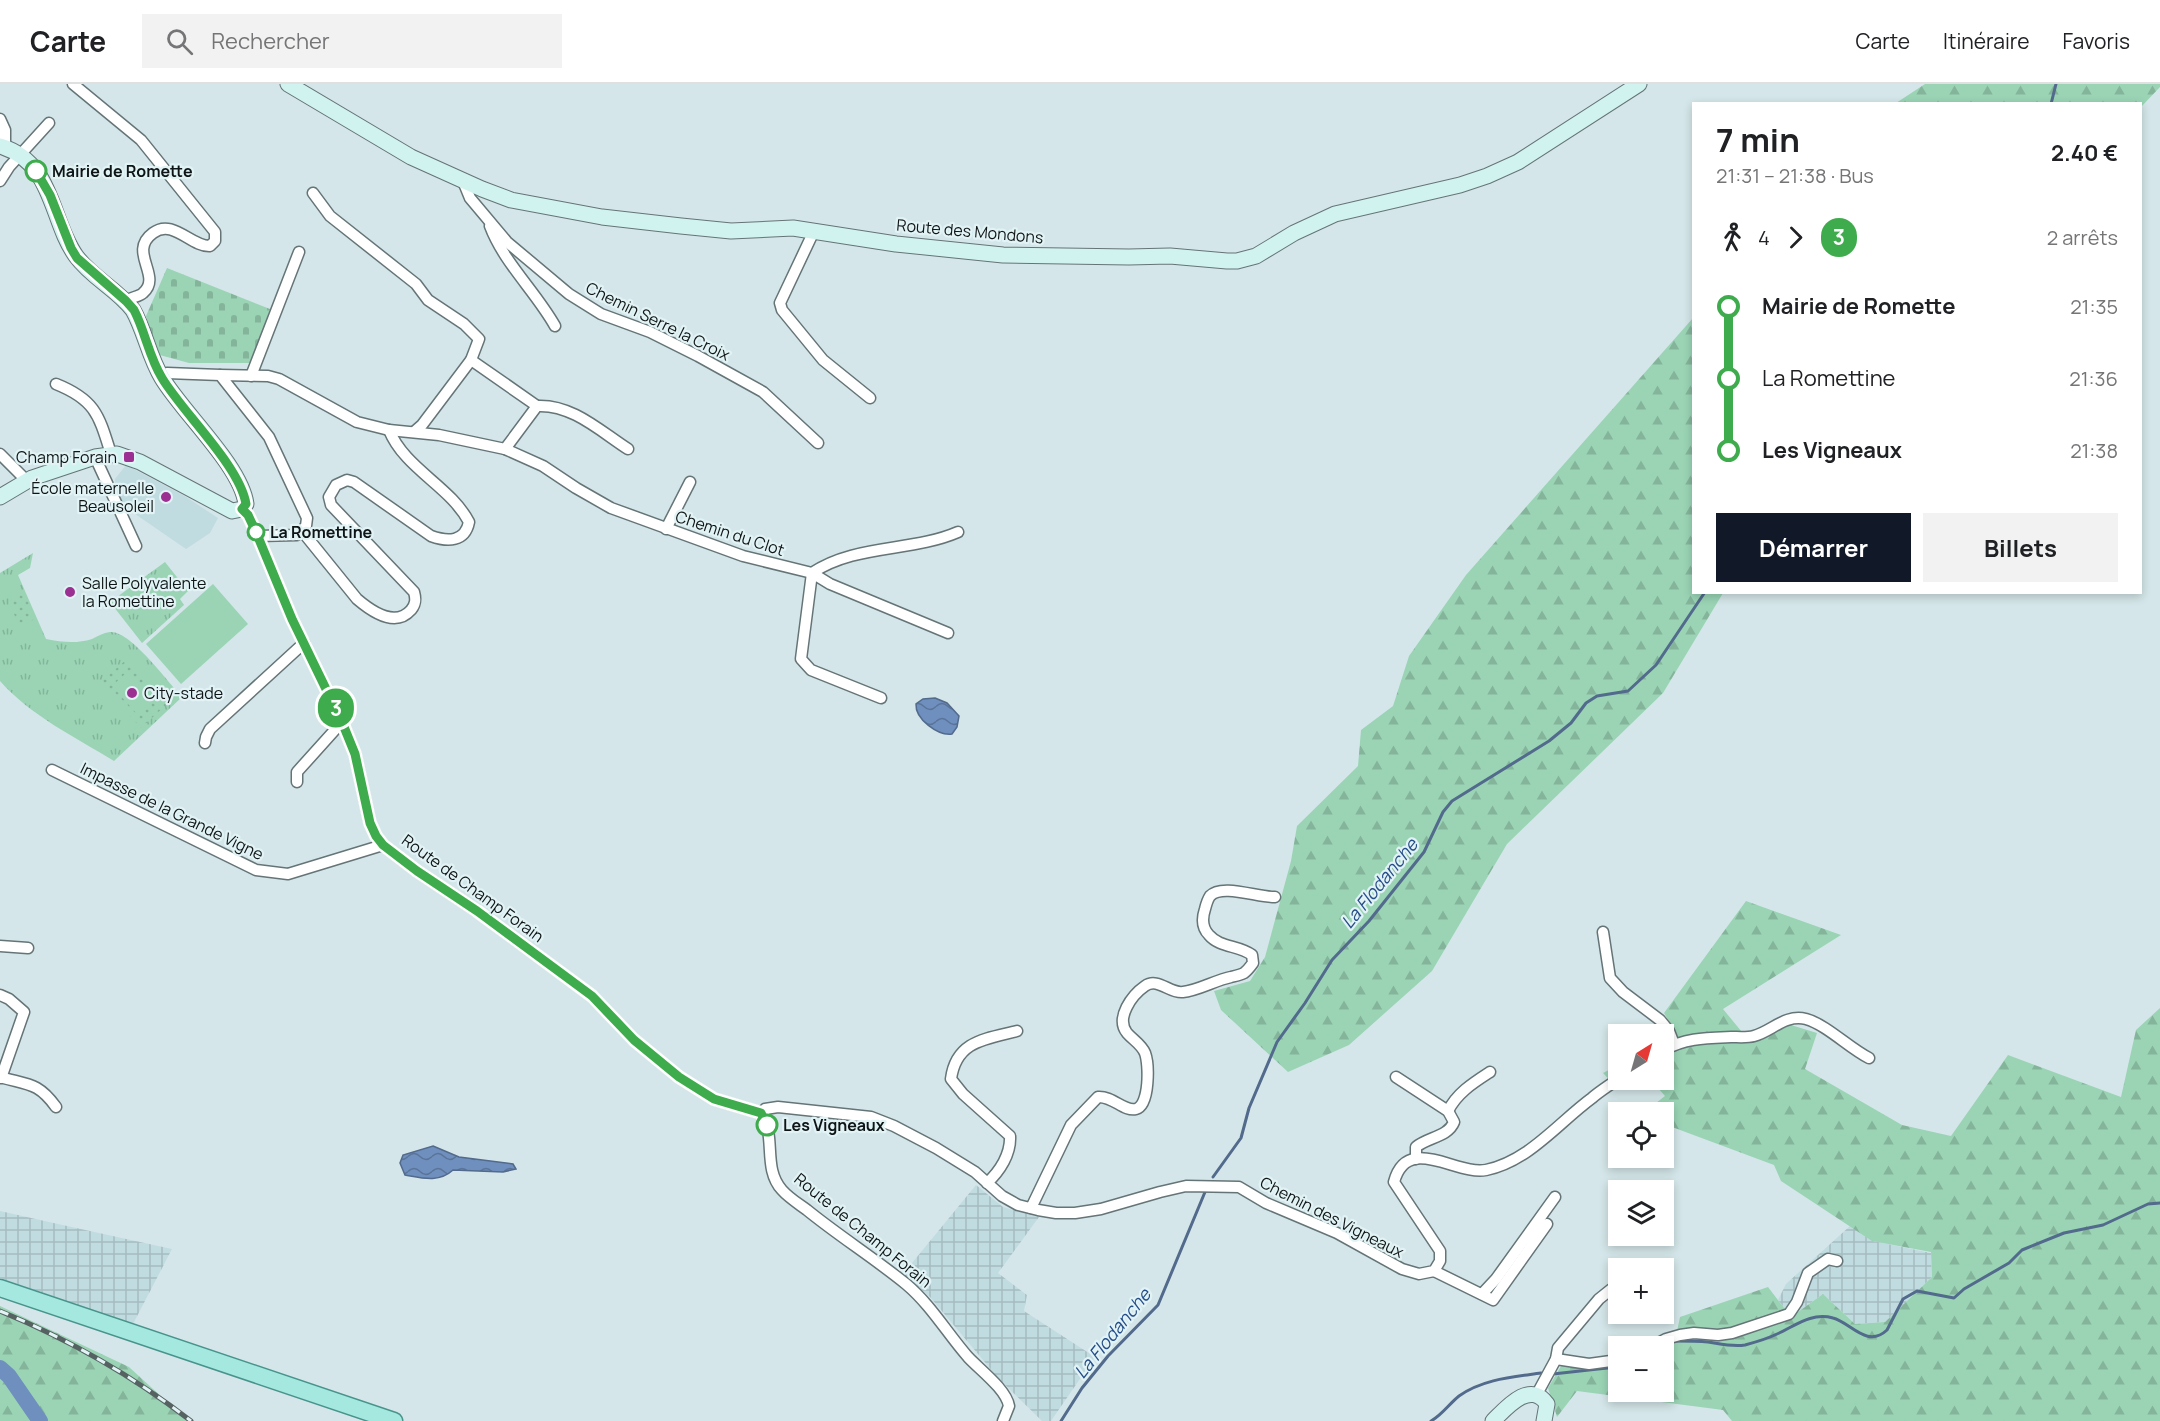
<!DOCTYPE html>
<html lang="fr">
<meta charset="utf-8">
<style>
:root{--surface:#fff;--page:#f2f2f2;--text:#202124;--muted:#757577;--line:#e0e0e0;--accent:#111827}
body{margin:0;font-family:Manrope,sans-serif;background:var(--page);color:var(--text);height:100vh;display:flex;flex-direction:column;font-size:22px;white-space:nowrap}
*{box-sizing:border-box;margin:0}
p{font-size:20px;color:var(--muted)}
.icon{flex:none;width:33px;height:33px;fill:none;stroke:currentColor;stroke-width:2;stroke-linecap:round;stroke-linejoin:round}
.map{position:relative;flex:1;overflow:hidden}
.details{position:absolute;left:1692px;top:18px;width:450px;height:492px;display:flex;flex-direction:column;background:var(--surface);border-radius:0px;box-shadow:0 3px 9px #0003}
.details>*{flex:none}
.badge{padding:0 12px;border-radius:20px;font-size:21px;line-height:39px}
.needle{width:39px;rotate:37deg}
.controls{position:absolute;left:1608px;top:940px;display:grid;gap:12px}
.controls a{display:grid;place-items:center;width:66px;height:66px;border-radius:0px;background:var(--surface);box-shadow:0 3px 9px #0003;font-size:30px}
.map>.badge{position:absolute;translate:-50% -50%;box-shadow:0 0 0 3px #fff}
.legs{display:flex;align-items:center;gap:9px;height:66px;padding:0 24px;font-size:20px}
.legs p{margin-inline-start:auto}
.summary{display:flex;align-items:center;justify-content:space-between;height:102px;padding:0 24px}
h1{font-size:33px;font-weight:700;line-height:45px}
.cta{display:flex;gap:12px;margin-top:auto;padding:12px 24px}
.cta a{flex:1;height:69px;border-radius:0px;background:var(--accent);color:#fff;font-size:24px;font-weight:700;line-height:69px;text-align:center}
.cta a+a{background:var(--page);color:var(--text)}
ul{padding:0 24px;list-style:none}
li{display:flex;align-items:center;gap:21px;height:72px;font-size:22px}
li i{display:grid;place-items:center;width:9px;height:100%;margin:0 8px;background:currentColor}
li i::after{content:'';width:15px;height:15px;margin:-8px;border:4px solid;border-radius:50%;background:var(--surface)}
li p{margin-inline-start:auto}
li:first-child i{background:linear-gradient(#0000 50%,currentColor 0)}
li:last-child i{background:linear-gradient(currentColor 50%,#0000 0)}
header{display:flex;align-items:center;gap:36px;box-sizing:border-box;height:84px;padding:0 30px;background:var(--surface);border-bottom:2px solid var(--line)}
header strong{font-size:28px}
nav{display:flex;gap:33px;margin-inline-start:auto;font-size:21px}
.search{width:420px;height:54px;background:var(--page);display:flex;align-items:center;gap:15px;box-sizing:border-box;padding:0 21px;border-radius:0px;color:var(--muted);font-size:22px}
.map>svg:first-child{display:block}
.built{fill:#c1dce0}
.industrial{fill:url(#industrial-grid)}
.grass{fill:url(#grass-tufts)}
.forest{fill:url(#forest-firs)}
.cemetery{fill:url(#cemetery-stones)}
.park{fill:url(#park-dots)}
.pitch{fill:#9ad4b5}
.water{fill:url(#water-waves);stroke:#526a8c;stroke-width:1.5}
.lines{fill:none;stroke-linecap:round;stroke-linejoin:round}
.stream{stroke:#526a8c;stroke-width:3}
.river{stroke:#6f8fbe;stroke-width:16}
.street-casing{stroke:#657477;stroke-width:13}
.secondary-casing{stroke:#657477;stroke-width:17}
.primary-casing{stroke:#48948c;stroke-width:19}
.street{stroke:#fff;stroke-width:10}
.secondary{stroke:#d1f3ef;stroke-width:15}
.primary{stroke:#a4e8e0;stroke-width:16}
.rail-casing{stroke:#566162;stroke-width:5}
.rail{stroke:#e2f3f6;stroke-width:3;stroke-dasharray:9;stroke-linecap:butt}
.line-1-casing{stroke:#fff;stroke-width:14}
.line-1{stroke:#3eac4c;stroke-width:9}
.stop-1-dot{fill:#fff;stroke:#3eac4c;stroke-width:3}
.poi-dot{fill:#9b3092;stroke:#e2f3f6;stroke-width:2}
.labels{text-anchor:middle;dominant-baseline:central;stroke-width:4.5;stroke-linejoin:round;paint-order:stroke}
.stop-label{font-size:16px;font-weight:bold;fill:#0f1516;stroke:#e2f3f6;text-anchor:start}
.street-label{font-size:16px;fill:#0f1516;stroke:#e2f3f6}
.poi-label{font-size:16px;fill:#0f1516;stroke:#e2f3f6;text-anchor:end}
.water-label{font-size:18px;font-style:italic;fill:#254d89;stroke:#e2f3f6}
</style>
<header>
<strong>Carte</strong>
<div class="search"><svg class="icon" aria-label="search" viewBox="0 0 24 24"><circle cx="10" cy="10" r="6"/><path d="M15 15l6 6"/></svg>Rechercher</div>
<nav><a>Carte</a><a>Itinéraire</a><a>Favoris</a></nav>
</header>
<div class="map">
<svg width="2160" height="1337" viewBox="0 0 2160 1337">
<defs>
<pattern id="industrial-grid" width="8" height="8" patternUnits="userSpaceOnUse" patternTransform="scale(1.5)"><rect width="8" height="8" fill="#c1dce0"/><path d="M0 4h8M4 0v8" fill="none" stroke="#a5bcbf"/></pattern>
<pattern id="grass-tufts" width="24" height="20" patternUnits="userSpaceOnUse" patternTransform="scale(1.5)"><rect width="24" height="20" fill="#9ad4b5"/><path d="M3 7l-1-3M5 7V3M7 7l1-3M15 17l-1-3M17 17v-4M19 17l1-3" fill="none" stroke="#84b59b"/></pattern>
<pattern id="forest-firs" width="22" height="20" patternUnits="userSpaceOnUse" patternTransform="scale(1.5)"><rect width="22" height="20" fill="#9ad4b5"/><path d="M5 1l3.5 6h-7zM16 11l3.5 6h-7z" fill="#84b59b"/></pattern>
<pattern id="cemetery-stones" width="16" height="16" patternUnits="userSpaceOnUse" patternTransform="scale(1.5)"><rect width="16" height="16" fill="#9ad4b5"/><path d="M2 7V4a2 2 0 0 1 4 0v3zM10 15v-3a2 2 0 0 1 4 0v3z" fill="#84b59b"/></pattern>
<pattern id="park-dots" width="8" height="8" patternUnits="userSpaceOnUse" patternTransform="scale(1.5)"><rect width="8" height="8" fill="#9ad4b5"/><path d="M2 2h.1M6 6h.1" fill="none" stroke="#84b59b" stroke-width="1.8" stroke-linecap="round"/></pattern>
<pattern id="water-waves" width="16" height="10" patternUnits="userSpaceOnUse" patternTransform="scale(1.5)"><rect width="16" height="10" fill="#6f8fbe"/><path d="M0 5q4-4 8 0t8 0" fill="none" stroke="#5a7499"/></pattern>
</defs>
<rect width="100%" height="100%" fill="#d4e6e9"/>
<path class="built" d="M 126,381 L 183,411 L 218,434 L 210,449 L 186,465 L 122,421 L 115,408 L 115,395 Z"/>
<g class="industrial">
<path d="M 976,1101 L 1003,1123 L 1039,1133 L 998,1189 L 1027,1211 L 1024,1227 L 1095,1273 L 1051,1337 L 1042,1337 L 999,1295 L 930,1213 L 903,1190 Z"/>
<path d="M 0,1127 L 58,1140 L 172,1165 L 133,1240 L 0,1194 Z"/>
<path d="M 1850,1142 L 1873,1157 L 1931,1169 L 1932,1193 L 1885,1238 L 1855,1240 L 1823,1210 L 1791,1233 L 1778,1216 L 1786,1200 Z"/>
</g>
<g class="grass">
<path d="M 33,469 L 30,484 L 18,491 L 46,555 C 62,558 76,560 92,555 C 98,552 103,549 110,548 C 130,546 168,598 182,613 L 114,677 C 75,653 31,632 0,597 L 0,489 Z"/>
<path d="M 165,478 L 188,507 L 180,515 L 184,521 L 142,559 L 110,518 Z"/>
</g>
<g class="forest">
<path d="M 1925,0 L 2160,0 L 2160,3 L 2141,23 L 2140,20 L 1896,19 Z"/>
<path d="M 1693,234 L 1694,508 L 1723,509 L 1663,609 L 1507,760 L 1432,887 L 1349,961 L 1288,988 L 1221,926 L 1214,907 L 1250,897 L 1265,873 L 1291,777 L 1297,742 L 1358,682 L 1361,646 L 1393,622 L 1409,572 L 1466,491 Z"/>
<path d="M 1746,817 L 1841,851 L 1723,925 L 1751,959 L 1791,941 L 1817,949 L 1805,985 L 1902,1041 L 1951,1052 L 2008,971 L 2121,1013 L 2136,946 L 2160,924 L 2160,1337 L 1732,1337 L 1723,1326 L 1577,1307 L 1557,1333 L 1548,1304 L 1561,1282 L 1589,1274 L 1618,1270 L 1618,1308 L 1664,1308 L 1664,1263 L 1642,1263 L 1677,1247 L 1680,1233 L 1768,1203 L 1791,1233 L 1823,1210 L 1855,1240 L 1885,1238 L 1932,1193 L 1931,1168 L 1872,1157 L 1781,1097 L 1774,1081 L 1664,1040 L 1664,1029 L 1643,1029 L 1665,1012 L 1651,996 L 1664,996 L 1664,956 L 1676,949 L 1664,929 Z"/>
<path d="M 1618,981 L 1618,996 L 1633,996 L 1617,1004 L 1603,989 Z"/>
<path d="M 0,1222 L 129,1283 L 188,1337 L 0,1337 Z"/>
</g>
<path class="cemetery" d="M 167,184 L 270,225 L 252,279 L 189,279 L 156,270 L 146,232 Z"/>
<g class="park">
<path d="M 18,507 L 25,511 L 36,535 L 19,541 L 9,519 Z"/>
<path d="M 127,575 L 167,620 L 141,644 L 100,599 Z"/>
</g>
<g class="pitch">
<path d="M 213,500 L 248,540 L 181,600 L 146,560 Z"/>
<path d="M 38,542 L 45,555 L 34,561 L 28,548 Z"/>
<path d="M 125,590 L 129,590 L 152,615 L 152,619 L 139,630 L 136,629 L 113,603 L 113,601 Z"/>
</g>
<g class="water">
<path d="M 935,614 L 947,619 L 959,632 L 957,643 L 952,650 C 938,652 915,635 916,620 L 923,615 Z"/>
<path d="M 433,1062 L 459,1073 L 513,1080 L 516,1085 L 503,1088 L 453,1086 C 439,1099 422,1094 405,1091 L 400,1079 L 403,1071 Z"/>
</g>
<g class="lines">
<g class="stream">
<path d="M 2051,20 L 2056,0"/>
<path d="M 1213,1093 L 1241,1054 L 1249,1024 L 1277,958 L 1305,919 L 1332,876 L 1369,837 L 1424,768 L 1443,728 L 1452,717 L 1549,657 L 1571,639 L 1586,619 L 1597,612 L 1628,607 L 1656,581 L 1705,508"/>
<path d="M 1676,1257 C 1687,1257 1697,1257 1708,1258 C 1721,1260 1732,1263 1745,1261 C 1756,1258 1767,1255 1777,1250 C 1795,1242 1811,1228 1833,1234 C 1850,1238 1867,1265 1887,1246 L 1903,1215 L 1917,1207 L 1954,1214 L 1964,1205 L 2009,1179 L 2022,1166 L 2064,1149 L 2103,1141 L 2148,1120 L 2160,1119"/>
<path d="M 1553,1290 L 1607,1284 L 1618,1281"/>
<path d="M 1061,1337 L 1082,1304 L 1108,1272 L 1158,1221 L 1205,1108"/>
<path d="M 1431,1337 C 1442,1331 1449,1320 1459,1312 C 1483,1295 1513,1293 1541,1289"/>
</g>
<path class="river" d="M 0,1284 L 9,1292 L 40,1337"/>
<defs>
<g id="street">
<path d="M 73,0 L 141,56 L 215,148 L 215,157 L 210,162 C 191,163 173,134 153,149 C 127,168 163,192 143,209 C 139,213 131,213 126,217"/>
<path d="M 0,35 L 5,46 L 5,64"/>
<path d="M 0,97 L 9,83 L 49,39"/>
<path d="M 463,97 L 470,114 L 507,158 L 569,210 L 601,230 L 650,248 L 698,272 L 763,308 L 818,359"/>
<path d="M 313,109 L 330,132 L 416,200 L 428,216 L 464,240 L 479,255 L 471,276 L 422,341 L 414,348"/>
<path d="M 490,142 C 504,179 536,208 555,242"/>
<path d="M 814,147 L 780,219 L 782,226 L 823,276 L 870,314"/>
<path d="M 471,276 L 537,322"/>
<path d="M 160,291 L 167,289 L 220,291 L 269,353 L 307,434 L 306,442 L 297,451 L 258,452"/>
<path d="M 220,291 L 268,292 L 279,295 L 357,338 L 389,346 L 439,351 L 505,365 L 537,322 C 572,320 600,347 628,365"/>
<path d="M 251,292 L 299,168"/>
<path d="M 56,300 C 96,316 99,332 111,370"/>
<path d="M 505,365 L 543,382 L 576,404 L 611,424 L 743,472 L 812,489 C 855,460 912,468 958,448"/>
<path d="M 0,370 L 27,397"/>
<path d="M 95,373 L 136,462"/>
<path d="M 242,425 L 248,431 L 256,448 L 292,535 L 342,638 L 355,670 L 370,739 L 376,752 L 383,761 L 417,787 L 477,827 L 592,912 L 634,956 L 679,993 L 714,1015 L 761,1029 C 777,1052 762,1084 782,1106 C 789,1114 799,1120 807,1126 C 839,1152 874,1174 906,1200 C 931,1221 947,1249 968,1273 C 980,1286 1006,1305 1009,1322 L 1003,1337"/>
<path d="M 666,445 L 690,398"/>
<path d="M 302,447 L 357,515 C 371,527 395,544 411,526 C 416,520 416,515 414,508 L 331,421 L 329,413 L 336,401 L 347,396 L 354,398 L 431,452 C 448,458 465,458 469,438 C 450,402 405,385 389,346"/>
<path d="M 881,614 L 811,586 L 801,575 L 812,489 L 830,500 L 948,549"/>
<path d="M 205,659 L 206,653 L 210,645 L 304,559"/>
<path d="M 52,686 L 256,786 L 288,790 L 383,761"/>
<path d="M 297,698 L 297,688 L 342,638"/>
<path d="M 1603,848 L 1610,894 L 1623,908 L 1660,936 L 1669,947 L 1674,960"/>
<path d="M 0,862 L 28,864"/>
<path d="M 0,911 L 9,915 L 24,928 L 1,994"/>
<path d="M 1664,966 C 1685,954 1706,954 1731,953 C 1738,953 1747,954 1754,952 C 1772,947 1785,930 1806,935 C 1827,941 1849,964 1869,974"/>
<path d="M 0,993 C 28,1001 38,998 56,1023"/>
<path d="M 1396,993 L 1448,1027 L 1454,1038 C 1448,1053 1428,1053 1416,1063 L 1416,1075"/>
<path d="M 1448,1027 C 1457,1009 1473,999 1490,988"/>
<path d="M 761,1029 L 765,1025 L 778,1023 L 871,1033 L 894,1042 L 936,1064 L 975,1088 L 1002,1112 L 1018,1121 L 1038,1126 L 1056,1129 L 1075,1129 L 1101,1125 L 1160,1108 L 1186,1102 L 1239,1103 L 1266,1119 L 1337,1149 L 1402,1185 L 1419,1190 L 1434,1187 L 1440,1177 L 1440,1167 L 1394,1098 C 1407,1049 1457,1092 1486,1086 C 1529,1077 1558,1039 1592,1014 C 1600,1007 1610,1001 1618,995"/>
<path d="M 987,1099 C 1000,1087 1011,1070 1010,1052 L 963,1010 L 951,995 C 956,957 985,955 1017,947"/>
<path d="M 1031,1124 L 1071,1041 L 1098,1013 C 1113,1012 1124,1028 1136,1025 C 1150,1021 1149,980 1145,969 C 1141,960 1133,956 1127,949 C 1115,934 1132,911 1145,902 C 1158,893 1170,910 1183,908 C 1197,907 1216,896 1231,893 C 1235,892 1240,891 1244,889 C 1248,886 1250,883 1253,879 L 1252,871 C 1239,861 1220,864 1209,851 C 1202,844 1202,834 1205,825 C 1206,821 1208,815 1210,812 C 1222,799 1259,814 1275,813"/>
<path d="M 1434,1187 L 1493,1216 L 1547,1140"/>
<path d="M 1482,1210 L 1496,1195 L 1555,1113"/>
<path d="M 1651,1263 L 1666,1255 L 1680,1251 L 1694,1249 L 1718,1251 L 1732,1249 L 1789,1230 L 1797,1218 L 1808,1189 L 1828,1175 L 1837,1177"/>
<path d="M 1556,1275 L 1589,1280 L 1618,1276"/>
<path d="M 1537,1310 L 1556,1275 L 1558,1264 L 1599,1215 L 1614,1203 L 1618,1197"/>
</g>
<g id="secondary">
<path d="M 288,0 L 411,73 L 482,105 L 511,116 L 602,133 L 681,142 L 731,147 L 793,144 L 896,160 L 1003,171 L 1129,173 L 1170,172 L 1227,177 L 1237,177 L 1256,172 L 1294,149 L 1335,130 L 1460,101 L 1487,92 L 1518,78 L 1639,0"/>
<path d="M 0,62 C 54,78 50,136 76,172 C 92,194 117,205 133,226 C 145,247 149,273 162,294 C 183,329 241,382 246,420 L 242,425 L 232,427 L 140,378 L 117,370 L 95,373 L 32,394 L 0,413"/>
<path d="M 1493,1337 C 1507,1323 1530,1296 1547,1320 L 1544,1337"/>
</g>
<path id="primary" d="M 0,1204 L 394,1337"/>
</defs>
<use href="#street" class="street-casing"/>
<use href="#secondary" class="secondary-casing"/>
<use href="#primary" class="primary-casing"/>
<use href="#street" class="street"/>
<use href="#secondary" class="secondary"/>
<use href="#primary" class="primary"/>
<defs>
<path id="rail" d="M 0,1227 C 68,1255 133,1292 191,1337"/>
</defs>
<use href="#rail" class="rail-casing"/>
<use href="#rail" class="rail"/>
</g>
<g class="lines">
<defs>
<path id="line-1" d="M 36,87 L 50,111 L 71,164 L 77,174 L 126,217 L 134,226 C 145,247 149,273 162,294 C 183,329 240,382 246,420 L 242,425 L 248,431 L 256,448 L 292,535 L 342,638 L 355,670 L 370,739 L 376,752 L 383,761 L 417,787 L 477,827 L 592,912 L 634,956 L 679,993 L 714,1015 L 761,1029 L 767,1041"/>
</defs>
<use href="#line-1" class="line-1-casing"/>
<use href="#line-1" class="line-1"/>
</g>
<g class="stop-1-dot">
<circle cx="36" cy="87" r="10"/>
<circle cx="256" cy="448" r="8"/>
<circle cx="767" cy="1041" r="10"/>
</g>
<g class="poi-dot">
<rect x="123" y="367" width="12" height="12" rx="3"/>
<circle cx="166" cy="413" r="6"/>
<circle cx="70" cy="508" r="6"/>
<circle cx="132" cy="609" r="6"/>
</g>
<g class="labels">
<g class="stop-label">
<text x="52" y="87">Mairie de Romette</text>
<text x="270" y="448">La Romettine</text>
<text x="783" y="1041">Les Vigneaux</text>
</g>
<g class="street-label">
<text transform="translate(970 147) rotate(5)">Route des Mondons</text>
<text transform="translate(658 237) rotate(26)">Chemin Serre la Croix</text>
<text transform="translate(730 449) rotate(18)">Chemin du Clot</text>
<text transform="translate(172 727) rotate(26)">Impasse de la Grande Vigne</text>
<text transform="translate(473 804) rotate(36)">Route de Champ Forain</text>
<text transform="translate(1332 1133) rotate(27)">Chemin des Vigneaux</text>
<text transform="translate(863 1146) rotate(39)">Route de Champ Forain</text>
</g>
<g class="poi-label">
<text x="117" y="373">Champ Forain</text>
<text x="154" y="404">École maternelle<tspan x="154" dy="18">Beausoleil</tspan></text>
<text x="82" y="499" text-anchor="start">Salle Polyvalente<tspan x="82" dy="18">la Romettine</tspan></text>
<text x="144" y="609" text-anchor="start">City-stade</text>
</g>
<g class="water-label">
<text transform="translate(1379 799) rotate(-51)">La Flodanche</text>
<text transform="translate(1112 1249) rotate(-51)">La Flodanche</text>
</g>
</g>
</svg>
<div class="controls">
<a><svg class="needle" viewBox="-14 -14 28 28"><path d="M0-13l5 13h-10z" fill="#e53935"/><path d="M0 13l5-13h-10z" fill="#757577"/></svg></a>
<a><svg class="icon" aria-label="locate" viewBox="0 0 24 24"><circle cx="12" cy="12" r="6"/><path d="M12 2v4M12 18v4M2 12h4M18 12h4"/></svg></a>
<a><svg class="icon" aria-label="layers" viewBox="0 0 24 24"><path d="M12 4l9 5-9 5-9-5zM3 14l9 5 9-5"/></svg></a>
<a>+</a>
<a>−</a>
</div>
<b class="badge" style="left:336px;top:624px;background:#3eac4c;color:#fff">3</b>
<section class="details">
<div class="summary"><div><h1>7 min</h1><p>21:31 – 21:38 · Bus</p></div><b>2.40 €</b></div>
<div class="legs"><svg class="icon" aria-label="walk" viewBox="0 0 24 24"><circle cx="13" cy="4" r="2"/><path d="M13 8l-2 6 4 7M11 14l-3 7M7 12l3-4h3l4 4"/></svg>4<svg class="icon" aria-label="forward" viewBox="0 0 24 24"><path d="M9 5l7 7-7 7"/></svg><b class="badge" style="background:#3eac4c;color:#fff">3</b><p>2 arrêts</p></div>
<ul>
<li><i style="color:#3eac4c"></i><b>Mairie de Romette</b><p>21:35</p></li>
<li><i style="color:#3eac4c"></i><span>La Romettine</span><p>21:36</p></li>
<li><i style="color:#3eac4c"></i><b>Les Vigneaux</b><p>21:38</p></li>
</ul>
<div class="cta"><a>Démarrer</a><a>Billets</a></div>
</section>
</div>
